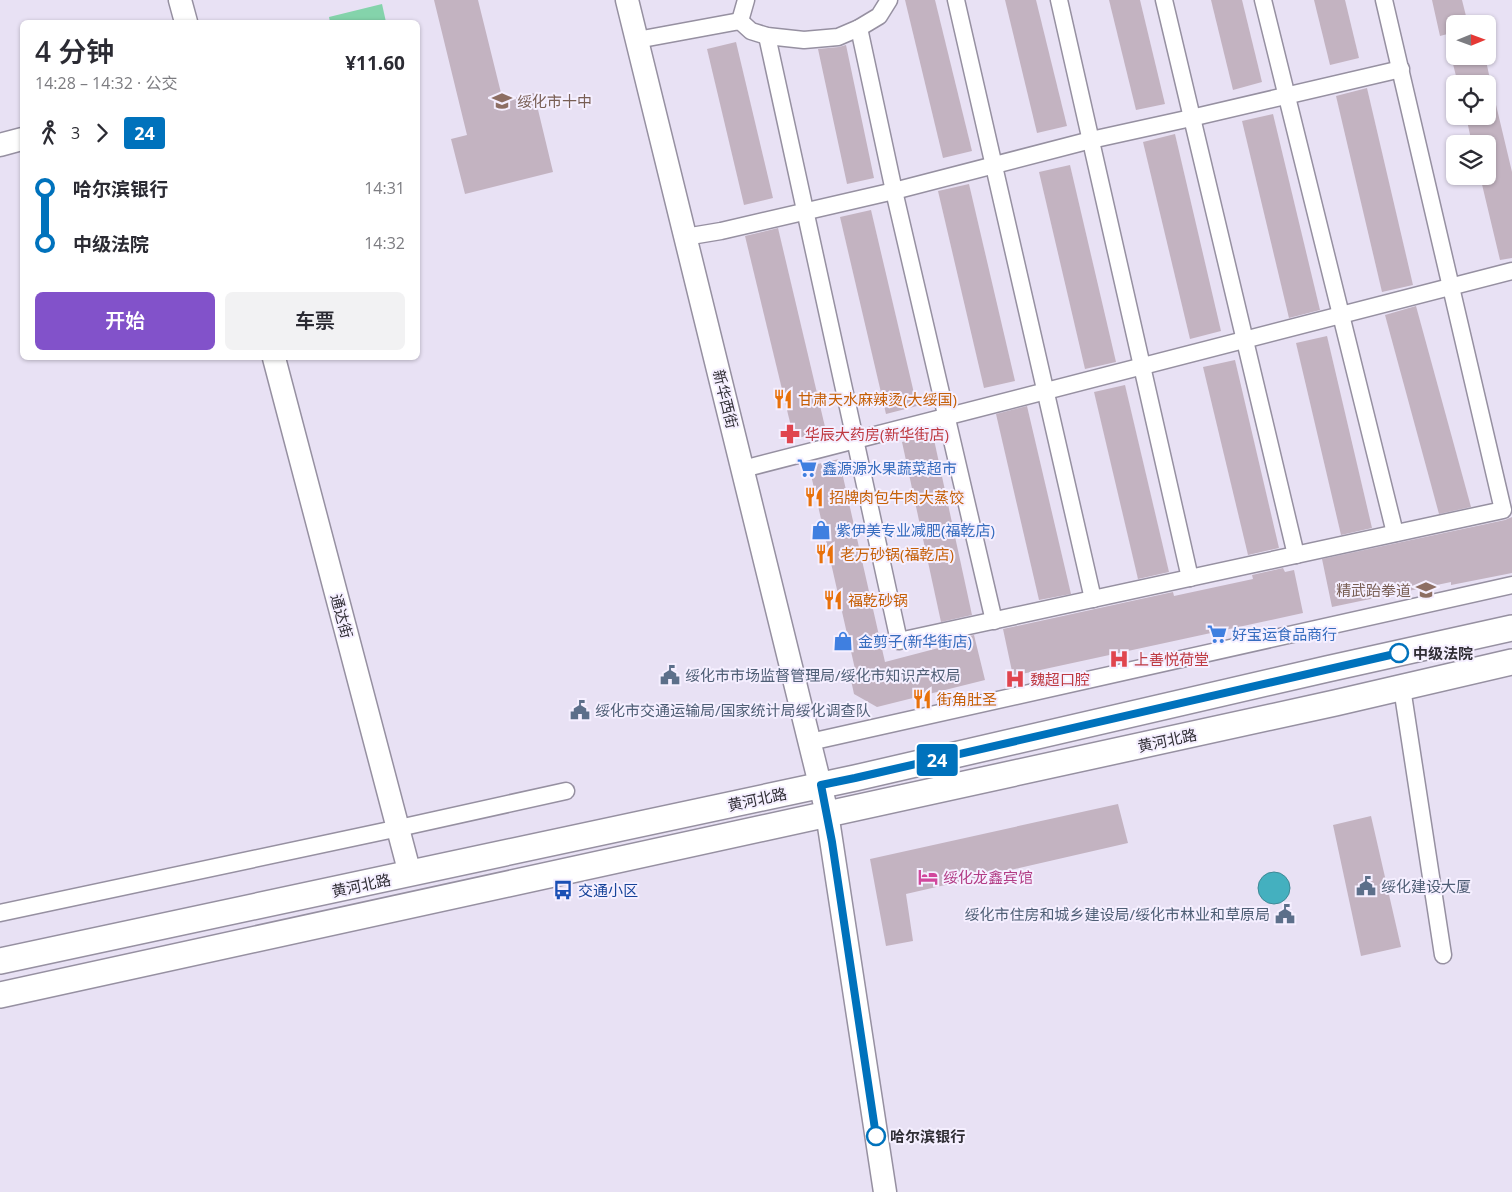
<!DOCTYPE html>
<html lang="zh">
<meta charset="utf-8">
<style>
:root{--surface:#fff;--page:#f2f2f3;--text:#2b2b33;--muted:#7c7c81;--accent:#8252ca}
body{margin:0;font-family:"Open Sans","Noto Sans SC",sans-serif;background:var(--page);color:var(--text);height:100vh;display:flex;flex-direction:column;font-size:19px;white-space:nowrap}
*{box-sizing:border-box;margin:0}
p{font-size:16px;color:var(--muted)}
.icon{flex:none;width:28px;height:28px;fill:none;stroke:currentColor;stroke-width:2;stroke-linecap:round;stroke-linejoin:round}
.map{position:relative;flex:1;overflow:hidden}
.sheet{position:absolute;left:20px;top:20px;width:400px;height:340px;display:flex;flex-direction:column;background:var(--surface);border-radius:8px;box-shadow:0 1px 4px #0004}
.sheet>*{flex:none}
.badge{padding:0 10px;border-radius:4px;font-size:18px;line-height:32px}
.needle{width:32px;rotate:89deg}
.tools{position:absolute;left:1446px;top:15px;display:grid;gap:10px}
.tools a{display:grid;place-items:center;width:50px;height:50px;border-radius:8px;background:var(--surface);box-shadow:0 1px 4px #0004;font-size:25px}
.map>.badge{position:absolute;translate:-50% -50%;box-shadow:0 0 0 2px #fff}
.legs{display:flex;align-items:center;gap:8px;height:55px;padding:0 15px;font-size:16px}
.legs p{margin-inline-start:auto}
.summary{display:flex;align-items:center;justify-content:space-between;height:85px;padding:0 15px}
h1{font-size:28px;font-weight:600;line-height:38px}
.cta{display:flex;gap:10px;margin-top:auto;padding:10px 15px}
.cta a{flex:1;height:58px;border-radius:8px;background:var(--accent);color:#fff;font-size:20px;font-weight:600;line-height:58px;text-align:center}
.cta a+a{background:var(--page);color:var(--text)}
ul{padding:0 15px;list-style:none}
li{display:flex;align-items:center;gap:18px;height:55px;font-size:19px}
li i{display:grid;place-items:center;width:8px;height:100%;margin:0 6px;background:currentColor}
li i::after{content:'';width:12px;height:12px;margin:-6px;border:4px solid;border-radius:50%;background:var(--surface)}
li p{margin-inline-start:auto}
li:first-child i{background:linear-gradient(#0000 50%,currentColor 0)}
li:last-child i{background:linear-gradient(currentColor 50%,#0000 0)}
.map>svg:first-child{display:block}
.green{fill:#84d3ab}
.water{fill:#44b0bf;stroke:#3e8996}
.building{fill:#c3b3c1}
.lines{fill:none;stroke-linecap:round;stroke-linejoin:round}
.street-casing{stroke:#9690a1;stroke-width:19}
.secondary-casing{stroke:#9690a1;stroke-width:25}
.primary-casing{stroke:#9690a1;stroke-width:28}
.street{stroke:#fff;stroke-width:16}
.secondary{stroke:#fff;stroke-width:22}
.primary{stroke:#fff;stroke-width:25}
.line-1-casing{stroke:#fff;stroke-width:11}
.line-1{stroke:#0072bc;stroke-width:8}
.stop-1-dot{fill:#fff;stroke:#0072bc;stroke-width:2.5}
.labels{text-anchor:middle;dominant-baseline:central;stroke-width:4;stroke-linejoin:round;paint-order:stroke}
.education-label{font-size:15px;fill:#785e54;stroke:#f5efff;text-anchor:start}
.street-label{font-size:15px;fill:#302e35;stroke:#f5efff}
.food-label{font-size:15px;fill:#c56008;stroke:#f5efff;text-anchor:start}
.health-label{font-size:15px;fill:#be3a42;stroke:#f5efff;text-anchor:start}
.shop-label{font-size:15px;fill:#366cbe;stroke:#f5efff;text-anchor:start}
.stop-label{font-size:15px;font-weight:bold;fill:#302e35;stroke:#f5efff;text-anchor:start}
.service-label{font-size:15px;fill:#4e5e75;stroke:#f5efff;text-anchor:start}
.hotel-label{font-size:15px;fill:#b23c85;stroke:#f5efff;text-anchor:start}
.transit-label{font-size:15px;fill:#164399;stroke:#f5efff;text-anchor:start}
</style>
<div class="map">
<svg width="1512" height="1192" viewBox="0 0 1512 1192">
<rect width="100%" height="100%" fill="#e8e1f4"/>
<path class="green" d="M 382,4 L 386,22 L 330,22 L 329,17 Z"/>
<circle class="water" cx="1274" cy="888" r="16"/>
<g class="building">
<path d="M 434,0 L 478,0 L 503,101 L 534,93 L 553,172 L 465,194 L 451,139 L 467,135 Z"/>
<path d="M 905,0 L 935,0 L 972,151 L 943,158 Z"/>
<path d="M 1005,0 L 1036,0 L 1067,126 L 1037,133 Z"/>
<path d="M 1109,0 L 1140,0 L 1165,104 L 1136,110 Z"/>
<path d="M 1211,0 L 1242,0 L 1262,82 L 1233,90 Z"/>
<path d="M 1314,0 L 1345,0 L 1359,58 L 1330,65 Z"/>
<path d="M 1432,0 L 1462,0 L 1468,24 L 1455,24 L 1455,32 L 1440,36 Z"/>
<path d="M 736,42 L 773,198 L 744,205 L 707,49 Z"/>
<path d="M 846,45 L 874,178 L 847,184 L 818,49 L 839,47 Z"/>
<path d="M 1485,56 L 1491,84 L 1458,84 L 1453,64 Z"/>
<path d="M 1367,88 L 1413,285 L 1382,292 L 1336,96 Z"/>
<path d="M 1492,88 L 1512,172 L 1512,258 L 1500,260 L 1480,176 L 1488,176 L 1488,144 L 1472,144 L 1466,116 L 1488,116 L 1488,89 Z"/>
<path d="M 1273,114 L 1320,310 L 1289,318 L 1242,121 Z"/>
<path d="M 1175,134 L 1221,331 L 1190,339 L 1143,142 Z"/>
<path d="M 1070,165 L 1116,362 L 1085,369 L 1039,172 Z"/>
<path d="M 969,184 L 1015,381 L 984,388 L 938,191 Z"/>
<path d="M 871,210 L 917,406 L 886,414 L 840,217 Z"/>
<path d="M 778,228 L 826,431 L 794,439 L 745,236 Z"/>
<path d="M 1416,306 L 1471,507 L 1439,514 L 1385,315 Z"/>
<path d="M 1327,336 L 1372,528 L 1341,535 L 1296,343 Z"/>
<path d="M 1235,360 L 1279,548 L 1248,555 L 1203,367 Z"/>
<path d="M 1125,385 L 1169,572 L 1138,579 L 1094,392 Z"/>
<path d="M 1027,406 L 1071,594 L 1039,600 L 996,414 Z"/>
<path d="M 933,435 L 972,615 L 941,622 L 902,442 Z"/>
<path d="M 839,459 L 885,662 L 946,646 L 945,641 L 974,635 L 985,680 L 877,707 L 854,694 L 849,671 L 855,669 L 809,466 Z"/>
<path d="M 1512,517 L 1512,573 L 1451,585 L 1451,582 L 1332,607 L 1322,559 L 1505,520 Z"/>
<path d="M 1283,568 L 1285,572 L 1294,570 L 1303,613 L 1013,676 L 1003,629 L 1173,592 L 1174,596 L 1253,579 L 1252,575 Z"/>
<path d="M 1118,804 L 1128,843 L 906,894 L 913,941 L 886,946 L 870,859 Z"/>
<path d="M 1371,816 L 1401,947 L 1361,956 L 1333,825 Z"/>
</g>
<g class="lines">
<defs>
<g id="street">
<path d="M 956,0 L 1093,599"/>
<path d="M 1059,0 L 1190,578"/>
<path d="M 1164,0 L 1296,555"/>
<path d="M 1263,0 L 1395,533"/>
<path d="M 740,21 L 746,0"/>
<path d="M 859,28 L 894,191 L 994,621"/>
<path d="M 767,36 L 899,641 L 1503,510 L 1384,0"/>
<path d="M 637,40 L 740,21 L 751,31 L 767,36 L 804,40 L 838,37 L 859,28 L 879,16 L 889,0"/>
<path d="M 685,237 L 721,231 L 894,191 L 1091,140 L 1191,118 L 1401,69"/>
<path d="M 743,469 L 1512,271"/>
<path d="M 1402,688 L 1443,955"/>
<path d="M 810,742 L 1512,585"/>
<path d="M 0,913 L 399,828 L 566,791"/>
</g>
<g id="secondary">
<path d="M 180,0 L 186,22"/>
<path d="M 627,0 L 827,813 L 885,1192"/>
<path d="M 0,145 L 22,139"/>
<path d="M 274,358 L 410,874"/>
</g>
<g id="primary">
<path d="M 0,961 L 855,778 L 1327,669 L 1512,628"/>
<path d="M 0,995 L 1335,703 L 1512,662"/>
</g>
</defs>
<use href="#street" class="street-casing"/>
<use href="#secondary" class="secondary-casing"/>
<use href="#primary" class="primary-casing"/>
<use href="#street" class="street"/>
<use href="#secondary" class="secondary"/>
<use href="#primary" class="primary"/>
</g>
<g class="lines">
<defs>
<path id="line-1" d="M 876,1136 L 832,842 L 821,785 L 855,778 L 1399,653"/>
</defs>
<use href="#line-1" class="line-1-casing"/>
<use href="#line-1" class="line-1"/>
</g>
<defs>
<symbol id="school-bare" viewBox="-9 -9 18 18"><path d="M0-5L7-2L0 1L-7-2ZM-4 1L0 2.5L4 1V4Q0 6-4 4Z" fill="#8d6e63" stroke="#f5efff" stroke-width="2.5" paint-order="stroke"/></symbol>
<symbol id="restaurant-bare" viewBox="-9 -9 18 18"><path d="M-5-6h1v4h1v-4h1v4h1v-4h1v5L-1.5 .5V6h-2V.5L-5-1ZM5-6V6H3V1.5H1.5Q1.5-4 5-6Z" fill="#e8710a" stroke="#f5efff" stroke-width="2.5" paint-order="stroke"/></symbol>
<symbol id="pharmacy-bare" viewBox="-9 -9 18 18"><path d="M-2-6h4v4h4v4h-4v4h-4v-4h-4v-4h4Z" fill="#e0444e" stroke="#f5efff" stroke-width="2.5" paint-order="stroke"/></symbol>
<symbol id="supermarket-bare" viewBox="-9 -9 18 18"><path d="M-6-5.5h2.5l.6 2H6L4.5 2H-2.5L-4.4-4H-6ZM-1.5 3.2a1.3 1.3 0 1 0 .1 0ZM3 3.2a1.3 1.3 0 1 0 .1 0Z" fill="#3f7fe0" stroke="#f5efff" stroke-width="2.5" paint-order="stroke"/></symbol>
<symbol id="shop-bare" viewBox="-9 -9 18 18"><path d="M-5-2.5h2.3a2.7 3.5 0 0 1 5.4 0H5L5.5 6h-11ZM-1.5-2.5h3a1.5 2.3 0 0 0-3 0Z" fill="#3f7fe0" stroke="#f5efff" stroke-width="2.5" paint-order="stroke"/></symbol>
<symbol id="hospital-bare" viewBox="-9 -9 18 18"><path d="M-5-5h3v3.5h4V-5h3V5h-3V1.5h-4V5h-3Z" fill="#e0444e" stroke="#f5efff" stroke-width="2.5" paint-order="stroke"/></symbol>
<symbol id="civic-bare" viewBox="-9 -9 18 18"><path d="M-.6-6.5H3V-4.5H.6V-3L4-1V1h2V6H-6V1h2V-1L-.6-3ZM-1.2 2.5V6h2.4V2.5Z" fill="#5c6f8a" stroke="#f5efff" stroke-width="2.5" paint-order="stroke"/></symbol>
<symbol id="hotel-bare" viewBox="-9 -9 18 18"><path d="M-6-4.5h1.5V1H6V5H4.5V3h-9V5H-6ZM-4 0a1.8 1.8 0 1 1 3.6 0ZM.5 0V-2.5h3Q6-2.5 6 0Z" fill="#d1479c" stroke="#f5efff" stroke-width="2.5" paint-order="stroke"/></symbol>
<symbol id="bus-bare" viewBox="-9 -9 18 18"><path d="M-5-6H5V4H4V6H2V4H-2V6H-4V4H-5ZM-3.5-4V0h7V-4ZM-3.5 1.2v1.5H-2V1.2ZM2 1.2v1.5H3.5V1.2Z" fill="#1a4fb4" stroke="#f5efff" stroke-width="2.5" paint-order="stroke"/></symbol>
</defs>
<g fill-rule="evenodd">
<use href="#school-bare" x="488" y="87" width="28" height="28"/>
<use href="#restaurant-bare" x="769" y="385" width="28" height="28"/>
<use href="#pharmacy-bare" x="776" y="420" width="28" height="28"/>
<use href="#supermarket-bare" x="793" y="454" width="28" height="28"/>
<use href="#restaurant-bare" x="800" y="483" width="28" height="28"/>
<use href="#shop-bare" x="807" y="516" width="28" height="28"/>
<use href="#restaurant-bare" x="811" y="540" width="28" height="28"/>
<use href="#school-bare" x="1412" y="576" width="28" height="28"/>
<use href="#restaurant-bare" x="819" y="586" width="28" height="28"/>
<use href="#supermarket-bare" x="1203" y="620" width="28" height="28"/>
<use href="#shop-bare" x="829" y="627" width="28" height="28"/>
<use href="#hospital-bare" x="1105" y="645" width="28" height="28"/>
<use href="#civic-bare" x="656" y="661" width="28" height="28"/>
<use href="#hospital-bare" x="1001" y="665" width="28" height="28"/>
<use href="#restaurant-bare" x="908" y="685" width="28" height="28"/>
<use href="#civic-bare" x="566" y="696" width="28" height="28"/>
<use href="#hotel-bare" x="914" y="863" width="28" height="28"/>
<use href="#civic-bare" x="1352" y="872" width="28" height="28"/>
<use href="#bus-bare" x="549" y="876" width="28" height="28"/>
<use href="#civic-bare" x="1271" y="900" width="28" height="28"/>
</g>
<g class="stop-1-dot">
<circle cx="1399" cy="653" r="9"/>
<circle cx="876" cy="1136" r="9"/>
</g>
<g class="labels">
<g class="education-label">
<text x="517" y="101">绥化市十中</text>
<text x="1411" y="590" text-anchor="end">精武跆拳道</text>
</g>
<g class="street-label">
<text transform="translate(726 399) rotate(76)">新华西街</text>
<text transform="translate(342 616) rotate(75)">通达街</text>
<text transform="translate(1167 740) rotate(-12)">黄河北路</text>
<text transform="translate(757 799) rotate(-12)">黄河北路</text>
<text transform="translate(361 885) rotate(-12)">黄河北路</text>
</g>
<g class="food-label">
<text x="798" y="399">甘肃天水麻辣烫(大绥国)</text>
<text x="829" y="497">招牌肉包牛肉大蒸饺</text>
<text x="840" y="554">老万砂锅(福乾店)</text>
<text x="848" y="600">福乾砂锅</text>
<text x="937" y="699">街角肚圣</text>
</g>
<g class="health-label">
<text x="805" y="434">华辰大药房(新华街店)</text>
<text x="1134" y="659">上善悦荷堂</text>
<text x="1030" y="679">魏超口腔</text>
</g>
<g class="shop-label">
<text x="822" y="468">鑫源源水果蔬菜超市</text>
<text x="836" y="530">紫伊美专业减肥(福乾店)</text>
<text x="1232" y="634">好宝运食品商行</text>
<text x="858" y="641">金剪子(新华街店)</text>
</g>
<g class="stop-label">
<text x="1413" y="653">中级法院</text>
<text x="890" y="1136">哈尔滨银行</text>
</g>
<g class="service-label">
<text x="685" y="675">绥化市市场监督管理局/绥化市知识产权局</text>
<text x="595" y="710">绥化市交通运输局/国家统计局绥化调查队</text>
<text x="1381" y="886">绥化建设大厦</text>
<text x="1270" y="914" text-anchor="end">绥化市住房和城乡建设局/绥化市林业和草原局</text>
</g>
<g class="hotel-label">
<text x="943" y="877">绥化龙鑫宾馆</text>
</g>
<g class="transit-label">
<text x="578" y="890">交通小区</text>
</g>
</g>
</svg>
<div class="tools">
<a><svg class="needle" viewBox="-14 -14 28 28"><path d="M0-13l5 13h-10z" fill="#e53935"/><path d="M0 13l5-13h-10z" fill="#7c7c81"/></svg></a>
<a><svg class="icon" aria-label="locate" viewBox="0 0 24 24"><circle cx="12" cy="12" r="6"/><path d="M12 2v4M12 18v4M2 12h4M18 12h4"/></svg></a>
<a><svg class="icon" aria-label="layers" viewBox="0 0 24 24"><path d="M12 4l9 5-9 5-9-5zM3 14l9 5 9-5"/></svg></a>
</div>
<b class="badge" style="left:937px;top:760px;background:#0072bc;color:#fff">24</b>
<section class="sheet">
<div class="summary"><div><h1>4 分钟</h1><p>14:28 – 14:32 · 公交</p></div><b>¥11.60</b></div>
<div class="legs"><svg class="icon" aria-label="walk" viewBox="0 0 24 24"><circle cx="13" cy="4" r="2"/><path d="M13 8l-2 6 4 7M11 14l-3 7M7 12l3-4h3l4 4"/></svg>3<svg class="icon" aria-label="forward" viewBox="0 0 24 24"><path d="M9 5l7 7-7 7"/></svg><b class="badge" style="background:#0072bc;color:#fff">24</b></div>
<ul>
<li><i style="color:#0072bc"></i><b>哈尔滨银行</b><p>14:31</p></li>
<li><i style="color:#0072bc"></i><b>中级法院</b><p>14:32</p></li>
</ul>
<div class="cta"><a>开始</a><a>车票</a></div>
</section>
</div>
